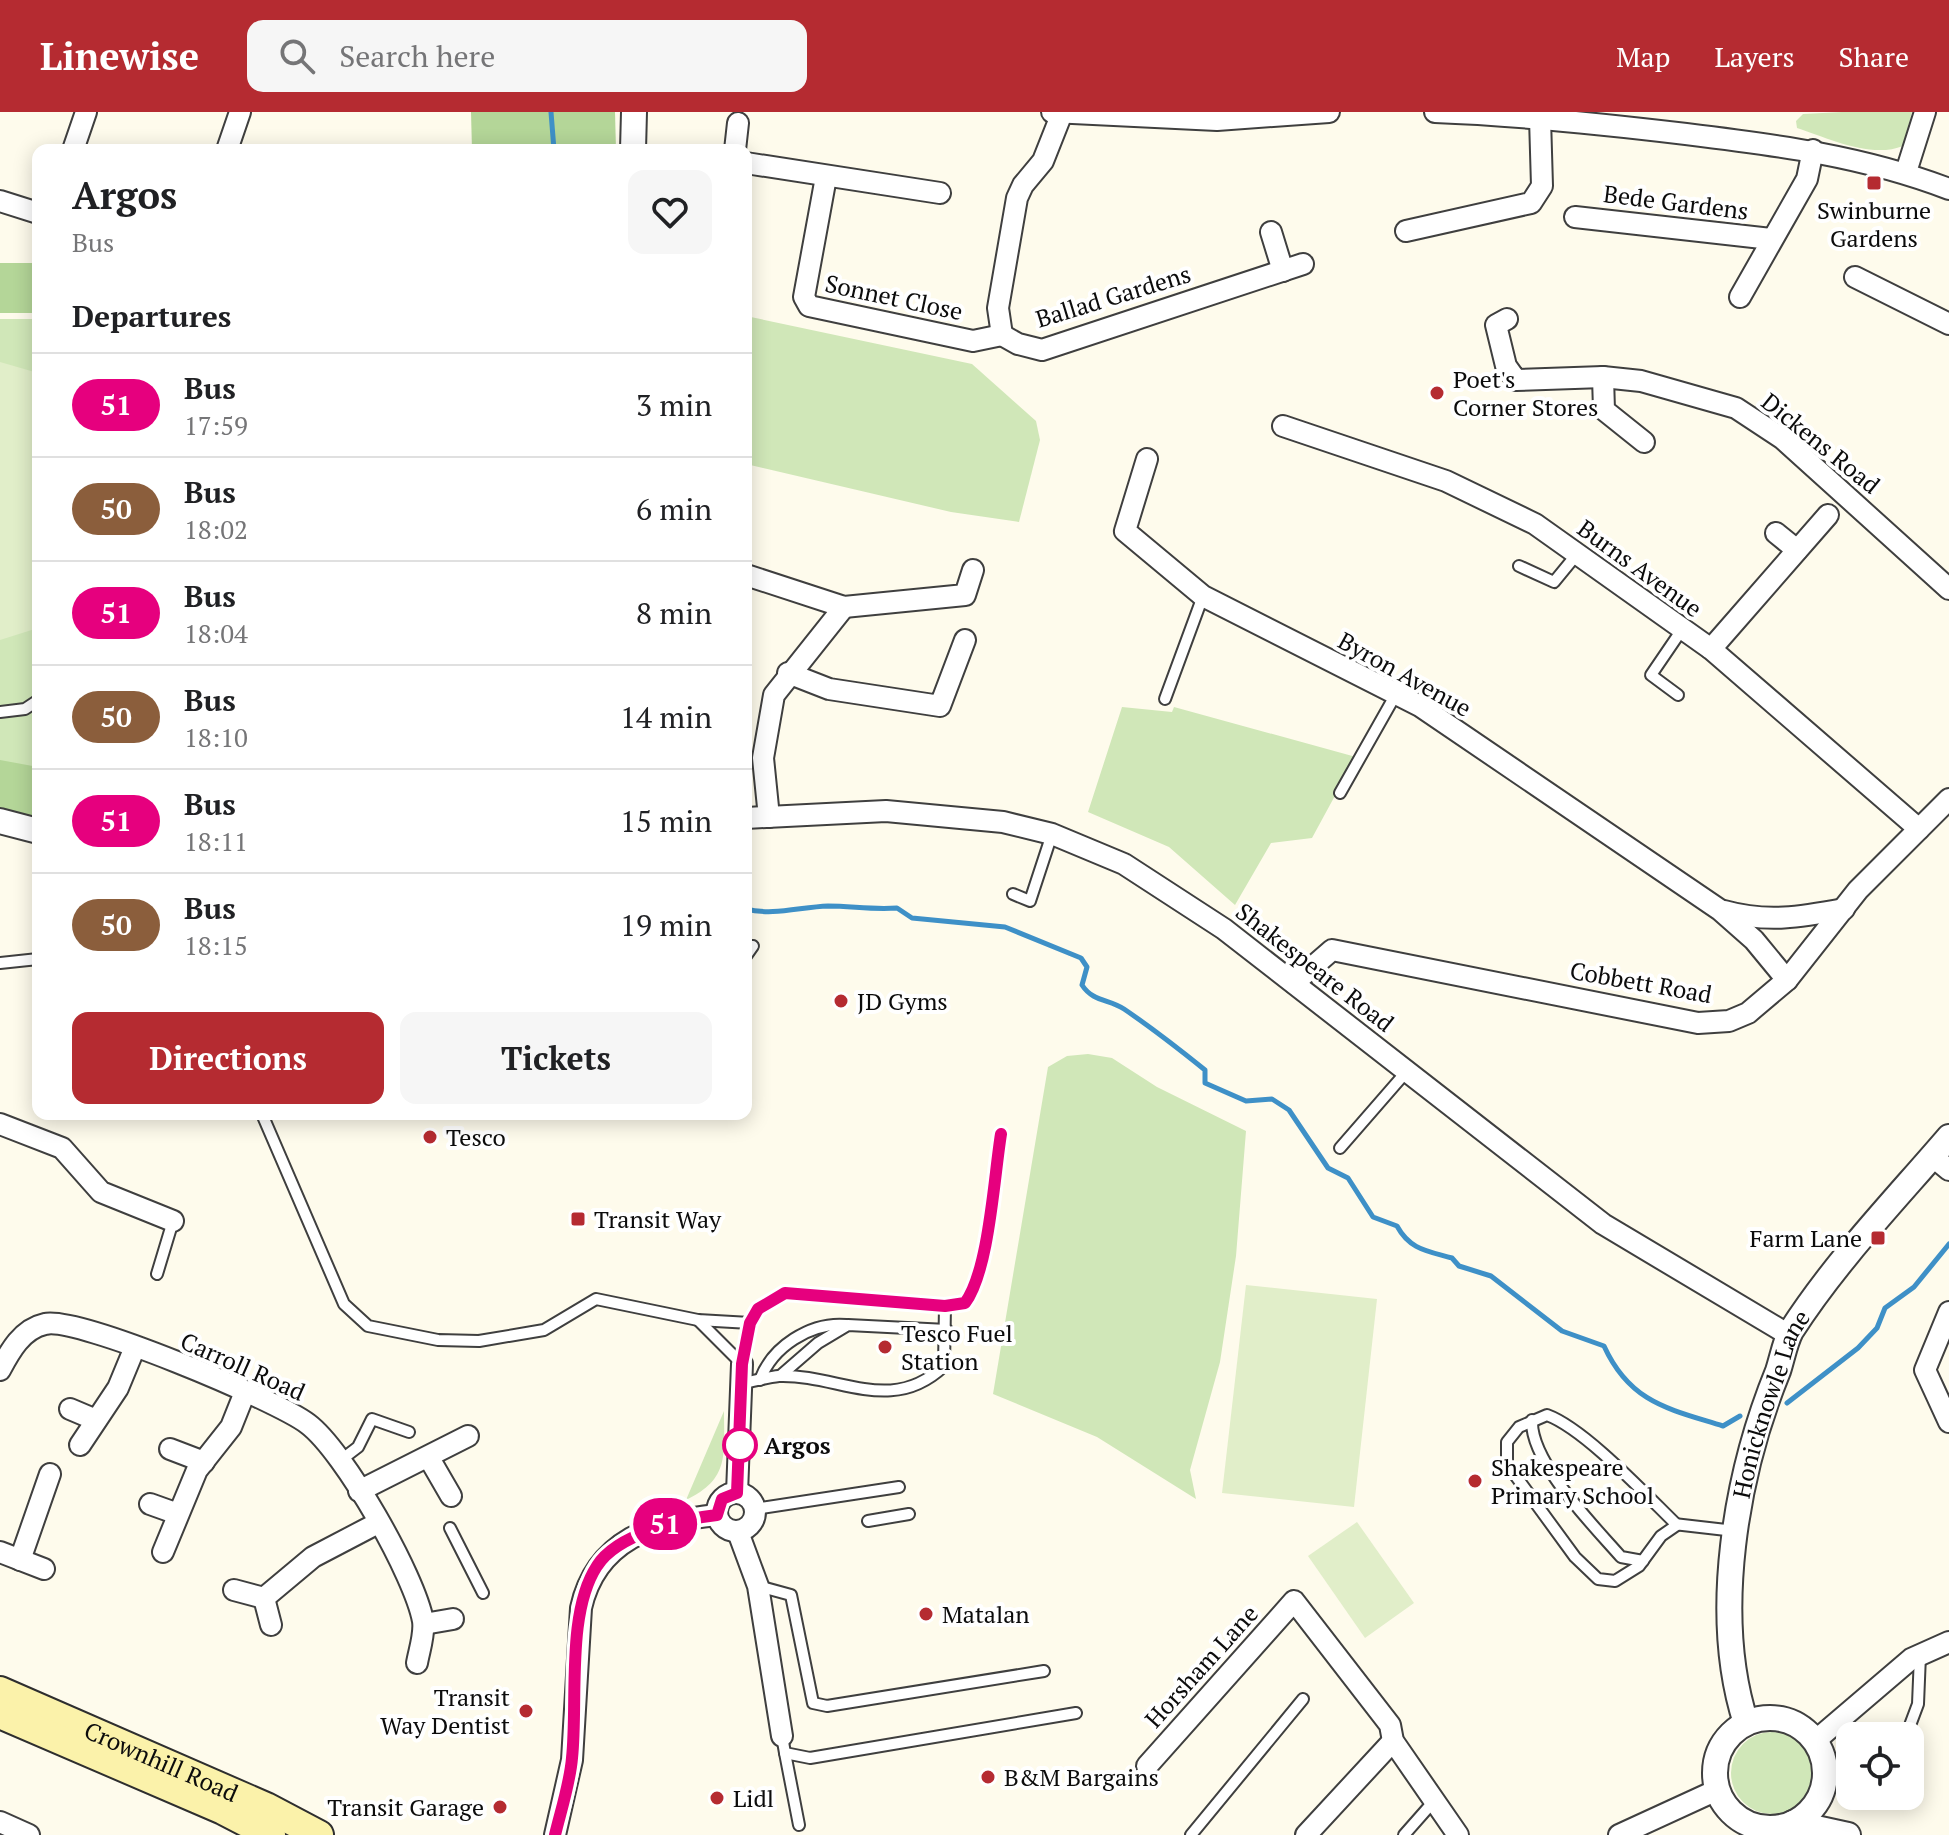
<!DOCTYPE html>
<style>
:root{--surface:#fff;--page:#f6f6f6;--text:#202124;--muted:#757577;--line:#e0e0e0;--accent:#b52b31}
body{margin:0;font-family:"PT Serif",serif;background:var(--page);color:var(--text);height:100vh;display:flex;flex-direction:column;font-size:30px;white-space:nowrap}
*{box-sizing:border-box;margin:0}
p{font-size:26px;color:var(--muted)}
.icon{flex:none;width:44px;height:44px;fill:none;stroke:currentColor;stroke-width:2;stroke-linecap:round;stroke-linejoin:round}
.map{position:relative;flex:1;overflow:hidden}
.drawer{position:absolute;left:32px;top:32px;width:720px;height:976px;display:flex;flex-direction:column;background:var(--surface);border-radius:16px;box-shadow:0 4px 20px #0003}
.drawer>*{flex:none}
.badge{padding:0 16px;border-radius:26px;font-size:28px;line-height:52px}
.buttons{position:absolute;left:1836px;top:1610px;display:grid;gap:16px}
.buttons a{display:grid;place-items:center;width:88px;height:88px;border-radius:16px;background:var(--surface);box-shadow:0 4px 20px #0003;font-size:40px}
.map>.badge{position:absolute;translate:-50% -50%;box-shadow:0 0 0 4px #fff}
h2{padding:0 40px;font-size:30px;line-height:72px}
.round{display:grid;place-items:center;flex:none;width:84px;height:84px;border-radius:16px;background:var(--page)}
.overview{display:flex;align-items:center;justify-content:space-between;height:136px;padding:0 40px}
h1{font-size:38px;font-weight:800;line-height:60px}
.button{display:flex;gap:16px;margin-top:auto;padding:16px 40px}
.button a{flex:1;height:92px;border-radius:16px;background:var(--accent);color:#fff;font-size:32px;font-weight:800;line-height:92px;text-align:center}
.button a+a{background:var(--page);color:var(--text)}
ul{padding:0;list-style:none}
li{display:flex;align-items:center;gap:24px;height:104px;padding:0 40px;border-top:2px solid var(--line)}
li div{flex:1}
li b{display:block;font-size:30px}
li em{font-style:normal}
li .badge{min-width:88px;font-weight:700;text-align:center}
header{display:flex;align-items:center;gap:48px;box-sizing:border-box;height:112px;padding:0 40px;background:var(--accent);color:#fff}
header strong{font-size:38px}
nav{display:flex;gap:44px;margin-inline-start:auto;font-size:28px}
.search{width:560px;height:72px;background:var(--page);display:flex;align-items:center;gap:20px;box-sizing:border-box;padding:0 28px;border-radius:16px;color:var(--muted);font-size:30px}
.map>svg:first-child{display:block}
.green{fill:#d0e7b8}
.forest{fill:#b4d698}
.pitch{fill:#e1eec9}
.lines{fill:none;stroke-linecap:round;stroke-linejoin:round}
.stream{stroke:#3e90c7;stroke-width:5}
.service-casing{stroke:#3f3f3f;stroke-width:14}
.minor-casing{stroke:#3f3f3f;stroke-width:24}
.tertiary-casing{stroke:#3f3f3f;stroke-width:28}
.secondary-casing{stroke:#2e2e2e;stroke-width:32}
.service{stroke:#fff;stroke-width:10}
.minor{stroke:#fff;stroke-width:20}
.tertiary{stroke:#fff;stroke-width:24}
.secondary{stroke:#fbf2aa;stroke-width:28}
.line-casing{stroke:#fff;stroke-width:18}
.line{stroke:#e6007e;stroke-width:12}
.poi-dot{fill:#b52b31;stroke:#fff;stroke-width:3}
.stop-dot{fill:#fff;stroke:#e6007e;stroke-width:4}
.labels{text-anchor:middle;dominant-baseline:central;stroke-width:8;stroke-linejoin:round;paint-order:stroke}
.street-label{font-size:24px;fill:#0c0c0c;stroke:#fff}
.poi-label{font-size:24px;fill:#0c0c0c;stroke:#fff;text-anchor:start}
.stop-label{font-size:24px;font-weight:bold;fill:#0c0c0c;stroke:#fff;text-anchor:start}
</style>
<header>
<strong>Linewise</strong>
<div class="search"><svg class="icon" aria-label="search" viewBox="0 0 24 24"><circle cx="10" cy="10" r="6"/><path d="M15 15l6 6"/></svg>Search here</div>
<nav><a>Map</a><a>Layers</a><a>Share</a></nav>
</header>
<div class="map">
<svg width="1949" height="1723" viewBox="0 0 1949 1723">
<rect width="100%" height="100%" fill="#fefbec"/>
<g class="green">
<path d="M 1842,0 L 1912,0 L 1903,34 C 1871,47 1828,26 1797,16 L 1796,9 L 1803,2 Z"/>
<path d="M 746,204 L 972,252 L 1036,309 L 1040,328 L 1019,410 L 951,400 L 746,352 Z"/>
<path d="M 0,207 L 38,207 L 38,663 L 0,657 Z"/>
<path d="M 1122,595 L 1172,600 L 1174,595 L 1356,645 L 1312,726 L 1271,731 L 1235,793 L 1169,735 L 1088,700 Z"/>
<path d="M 1088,942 L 1112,946 L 1157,975 L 1246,1019 L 1236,1144 L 1220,1250 L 1190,1358 L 1196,1387 L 1097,1325 L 993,1282 L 1048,955 L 1067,944 Z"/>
<path d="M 724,1299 C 724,1343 730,1367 686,1388 Z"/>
<circle cx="1772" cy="1661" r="41"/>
</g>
<g class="forest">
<path d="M 471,0 L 615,0 L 616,38 L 472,38 Z"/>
<path d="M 0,151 L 32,151 L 34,201 L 0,201 Z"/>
<path d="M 0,648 L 38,655 L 38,707 L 0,698 Z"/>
</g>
<g class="pitch">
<path d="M 0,250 L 38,261 L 38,516 L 0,528 Z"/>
<path d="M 1246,1173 L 1377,1187 L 1354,1395 L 1222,1381 Z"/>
<path d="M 1357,1410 L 1414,1491 L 1365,1526 L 1308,1444 Z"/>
</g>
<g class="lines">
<g class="stream">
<path d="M 551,0 L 554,38"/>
<path d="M 746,797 C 773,804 800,795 828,794 C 852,794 872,798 897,796 L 912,806 L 1005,815 L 1081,846 L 1087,855 L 1082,873 C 1093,890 1109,887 1124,897 C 1152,916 1179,937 1205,958 L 1205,971 L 1246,989 L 1272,987 L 1289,998 L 1328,1056 L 1348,1066 L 1373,1105 L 1397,1114 C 1410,1138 1428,1139 1452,1146 L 1459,1154 L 1491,1164 L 1562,1219 L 1604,1234 C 1630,1291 1669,1297 1723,1314 L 1740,1304"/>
<path d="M 1787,1291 L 1858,1236 L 1877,1216 L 1885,1196 L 1914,1175 L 1949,1132"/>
</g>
<defs>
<g id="service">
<path d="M 1519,454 L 1554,470 L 1577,442"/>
<path d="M 1678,583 L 1651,563 L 1681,519"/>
<path d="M 1165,587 L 1203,484"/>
<path d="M 0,600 L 25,597 L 37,589"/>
<path d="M 1340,681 L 1396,582"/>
<path d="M 1013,782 L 1030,789 L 1052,722"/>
<path d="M 746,844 L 753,834"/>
<path d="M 0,851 L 38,847"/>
<path d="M 262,1002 L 344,1192 L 368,1214 L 438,1228 L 479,1229 L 544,1218 L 596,1187 L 698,1208 L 750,1211"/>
<path d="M 1340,1036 L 1407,959"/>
<path d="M 157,1162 L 173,1109"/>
<path d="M 698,1208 L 742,1252"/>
<path d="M 742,1252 L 750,1211 L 758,1197 L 785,1181 L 945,1194 L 965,1191 C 989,1160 994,1064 1001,1022"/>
<path d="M 780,1264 L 818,1231 L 848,1213 L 947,1218"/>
<path d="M 760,1268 C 772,1235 810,1210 846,1213"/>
<path d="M 743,1271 C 755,1269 768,1265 779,1264 C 839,1262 891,1304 944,1254 L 945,1194"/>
<path d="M 1547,1303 C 1585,1317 1646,1383 1677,1413 L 1661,1424 L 1639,1454 L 1615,1469 L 1598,1467 L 1575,1445 L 1507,1352 L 1507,1330 L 1519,1315 Z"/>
<path d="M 1532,1308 C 1530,1350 1594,1414 1621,1445 L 1643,1449"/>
<path d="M 341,1348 L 358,1335 L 372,1307 L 409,1320"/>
<path d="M 755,1397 L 899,1375"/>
<path d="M 868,1409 L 909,1402"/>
<path d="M 1674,1412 L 1735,1419"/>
<path d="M 450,1416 L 483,1481"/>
<path d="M 758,1474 L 791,1483 L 813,1591 L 827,1594 L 1044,1559"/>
<path d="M 782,1624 L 785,1641 L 810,1646 L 1076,1601"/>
<path d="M 1906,1624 L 1918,1592 L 1920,1543"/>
<path d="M 785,1641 L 799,1713"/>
<path d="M 1191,1723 L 1303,1587"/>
<path d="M 1404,1723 L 1434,1689"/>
</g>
<g id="minor">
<path d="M 1052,0 L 1217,8 L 1329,0"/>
<path d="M 1435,0 C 1519,3 1602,12 1686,22 C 1776,33 1863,44 1949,77"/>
<path d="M 73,38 L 86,0"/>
<path d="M 227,38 L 240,0"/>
<path d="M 735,38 L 738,11"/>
<path d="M 746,51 L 940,81"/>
<path d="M 1906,60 L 1925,0"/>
<path d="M 826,65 L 804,185 L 809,194 L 973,229 L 1002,223"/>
<path d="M 0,89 L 38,101"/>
<path d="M 1575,105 L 1771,127"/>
<path d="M 1406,119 L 1531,91 L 1542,74 L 1540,6"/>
<path d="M 1271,120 L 1283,159"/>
<path d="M 1855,165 L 1949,212"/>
<path d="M 1740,185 L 1807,67 L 1813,38"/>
<path d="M 1507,207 L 1496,213 L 1506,254 L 1516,268 L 1603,265 L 1641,269 L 1736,296 L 1783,327 L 1949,477"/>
<path d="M 1002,223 L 1018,232 L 1042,238 L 1303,152"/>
<path d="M 1002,223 L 998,196 L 1017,86 L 1023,73 L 1043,49 L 1062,1"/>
<path d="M 1603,265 L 1604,298 L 1644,330"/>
<path d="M 1283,314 L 1446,369 L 1535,412 L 1711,537 L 1919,717"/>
<path d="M 1147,347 L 1125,419 L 1203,484 L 1420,594 L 1720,798 L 1754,828 L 1787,868"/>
<path d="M 1776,421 L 1797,438"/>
<path d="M 746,463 L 844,495 L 965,483 L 973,458"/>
<path d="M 1711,537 L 1828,403"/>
<path d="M 788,561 L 829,577 L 940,594 L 965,528"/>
<path d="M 769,705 L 763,646 L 774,583 L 844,495"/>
<path d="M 746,706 L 886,699 L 1003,710 L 1052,722 L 1124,752 L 1224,817 L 1603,1112 L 1789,1223"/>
<path d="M 1724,799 C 1767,811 1801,805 1844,797"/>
<path d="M 1294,871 L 1332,838 L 1698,911 L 1729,909 L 1748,901 L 1787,868 L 1858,778 L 1949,687"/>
<path d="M 0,1012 L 62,1036 L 101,1080 L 173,1109"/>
<path d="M 1932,1044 L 1949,1058"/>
<path d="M 1949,1200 L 1925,1258 L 1949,1310"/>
<path d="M 0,1258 C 10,1239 22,1217 45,1212 C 77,1204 277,1288 308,1312 C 344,1339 415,1464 423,1509 C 425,1522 419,1539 417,1551"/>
<path d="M 70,1297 L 96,1308"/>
<path d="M 80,1333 L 118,1276 L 135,1235"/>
<path d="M 170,1337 L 204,1350"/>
<path d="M 429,1346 L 451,1384"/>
<path d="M 359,1379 L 468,1324"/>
<circle cx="736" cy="1400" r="19"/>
<path d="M 737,1381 L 742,1252"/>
<path d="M 150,1392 L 178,1402"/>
<path d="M 738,1420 L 758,1474 L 782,1624"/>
<path d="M 0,1440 L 44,1457"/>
<path d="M 163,1440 L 197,1358 L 231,1315 L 245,1280"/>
<path d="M 20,1448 L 50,1362"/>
<path d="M 234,1478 L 264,1486 L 271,1513"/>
<path d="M 264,1486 L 313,1445 L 378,1411"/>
<path d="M 424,1512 L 453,1507"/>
<path d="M 1815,1629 L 1911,1547 L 1949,1530"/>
<path d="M 1147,1654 L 1294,1489 L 1390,1613 L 1393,1629 L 1458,1723"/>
<path d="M 0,1710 L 29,1723"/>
<path d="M 555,1723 L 572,1648 L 581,1496 C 596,1428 654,1409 717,1403"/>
<path d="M 1306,1723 L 1393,1629"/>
<path d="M 1619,1723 L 1717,1678"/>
<path d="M 1760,1723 L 1762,1715"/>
</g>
<g id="tertiary">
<path d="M 633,38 L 634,0"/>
<path d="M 0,709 L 38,719"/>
<circle cx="1770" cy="1661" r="55"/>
<path id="s1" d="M 1746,1611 C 1711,1503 1736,1362 1778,1259 C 1782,1247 1785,1230 1791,1219 C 1836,1149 1895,1088 1949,1025"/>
<path d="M 1793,1711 L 1848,1723"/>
</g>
<g id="secondary">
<path id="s2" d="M 0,1579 L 266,1695 L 319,1723"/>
<path d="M 0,1602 L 223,1698 L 271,1723"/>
</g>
</defs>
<use href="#service" class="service-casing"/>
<use href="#minor" class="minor-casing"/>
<use href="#tertiary" class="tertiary-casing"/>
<use href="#secondary" class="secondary-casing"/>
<use href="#service" class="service"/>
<use href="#minor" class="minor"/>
<use href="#tertiary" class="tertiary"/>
<use href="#secondary" class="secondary"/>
</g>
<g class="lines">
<defs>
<path id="line" d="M 555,1723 C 561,1698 570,1671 572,1646 C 578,1590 566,1501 597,1454 C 617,1422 681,1407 717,1403 L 722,1387 L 737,1381 L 742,1252 L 750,1211 L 758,1197 L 785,1181 L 945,1194 L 965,1191 C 989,1159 994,1065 1001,1022"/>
</defs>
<use href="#line" class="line-casing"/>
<use href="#line" class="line"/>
</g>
<g class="poi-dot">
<rect x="1866" y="63" width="16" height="16" rx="4"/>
<circle cx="1437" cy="281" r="8"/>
<circle cx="841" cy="889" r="8"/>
<circle cx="430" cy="1025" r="8"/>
<rect x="570" y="1099" width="16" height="16" rx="4"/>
<rect x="1870" y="1118" width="16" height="16" rx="4"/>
<circle cx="885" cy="1235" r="8"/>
<circle cx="1475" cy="1369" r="8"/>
<circle cx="926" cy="1502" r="8"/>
<circle cx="526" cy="1599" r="8"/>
<circle cx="988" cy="1665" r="8"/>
<circle cx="717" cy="1686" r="8"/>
<circle cx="500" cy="1695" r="8"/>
</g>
<circle class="stop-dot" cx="740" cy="1333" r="16"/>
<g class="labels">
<g class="street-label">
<text transform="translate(1676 90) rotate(7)">Bede Gardens</text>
<text transform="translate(1113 184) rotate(-17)">Ballad Gardens</text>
<text transform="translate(894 185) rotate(12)">Sonnet Close</text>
<text transform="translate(1821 331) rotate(39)">Dickens Road</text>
<text transform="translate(1640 456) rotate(36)">Burns Avenue</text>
<text transform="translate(1405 562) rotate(29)">Byron Avenue</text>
<text transform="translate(1315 855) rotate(38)">Shakespeare Road</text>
<text transform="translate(1641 870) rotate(10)">Cobbett Road</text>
<text transform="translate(243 1254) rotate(24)">Carroll Road</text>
<text stroke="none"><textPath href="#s1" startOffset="326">Honicknowle Lane</textPath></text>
<text transform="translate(1201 1554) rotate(-48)">Horsham Lane</text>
<text stroke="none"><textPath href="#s2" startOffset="176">Crownhill Road</textPath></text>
</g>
<g class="poi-label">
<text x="1874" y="98" text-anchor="middle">Swinburne<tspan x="1874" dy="28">Gardens</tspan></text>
<text x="1453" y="267">Poet's<tspan x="1453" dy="28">Corner Stores</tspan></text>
<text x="857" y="889">JD Gyms</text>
<text x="446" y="1025">Tesco</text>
<text x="594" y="1107">Transit Way</text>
<text x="1862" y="1126" text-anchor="end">Farm Lane</text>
<text x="901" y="1221">Tesco Fuel<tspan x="901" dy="28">Station</tspan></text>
<text x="1491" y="1355">Shakespeare<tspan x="1491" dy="28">Primary School</tspan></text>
<text x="942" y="1502">Matalan</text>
<text x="510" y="1585" text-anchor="end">Transit<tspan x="510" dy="28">Way Dentist</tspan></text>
<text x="1004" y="1665">B&amp;M Bargains</text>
<text x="733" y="1686">Lidl</text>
<text x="484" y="1695" text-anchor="end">Transit Garage</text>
</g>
<g class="stop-label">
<text x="764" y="1333">Argos</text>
</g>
</g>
</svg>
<div class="buttons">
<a><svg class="icon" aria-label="locate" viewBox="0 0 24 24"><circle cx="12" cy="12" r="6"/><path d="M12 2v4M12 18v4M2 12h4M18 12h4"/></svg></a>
</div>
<b class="badge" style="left:665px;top:1412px;background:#e6007e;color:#fff">51</b>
<section class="drawer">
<div class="overview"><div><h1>Argos</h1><p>Bus</p></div><a class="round"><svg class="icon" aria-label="heart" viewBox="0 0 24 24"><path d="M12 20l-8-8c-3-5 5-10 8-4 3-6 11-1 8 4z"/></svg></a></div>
<h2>Departures</h2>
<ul>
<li><span class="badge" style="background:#e6007e;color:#fff">51</span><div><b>Bus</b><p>17:59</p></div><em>3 min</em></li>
<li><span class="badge" style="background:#8b5e3c;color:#fff">50</span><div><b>Bus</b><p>18:02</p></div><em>6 min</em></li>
<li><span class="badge" style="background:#e6007e;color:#fff">51</span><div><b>Bus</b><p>18:04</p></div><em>8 min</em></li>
<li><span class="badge" style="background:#8b5e3c;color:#fff">50</span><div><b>Bus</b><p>18:10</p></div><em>14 min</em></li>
<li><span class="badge" style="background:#e6007e;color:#fff">51</span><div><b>Bus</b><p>18:11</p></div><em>15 min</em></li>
<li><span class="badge" style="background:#8b5e3c;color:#fff">50</span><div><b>Bus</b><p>18:15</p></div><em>19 min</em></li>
</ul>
<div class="button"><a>Directions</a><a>Tickets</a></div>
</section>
</div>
